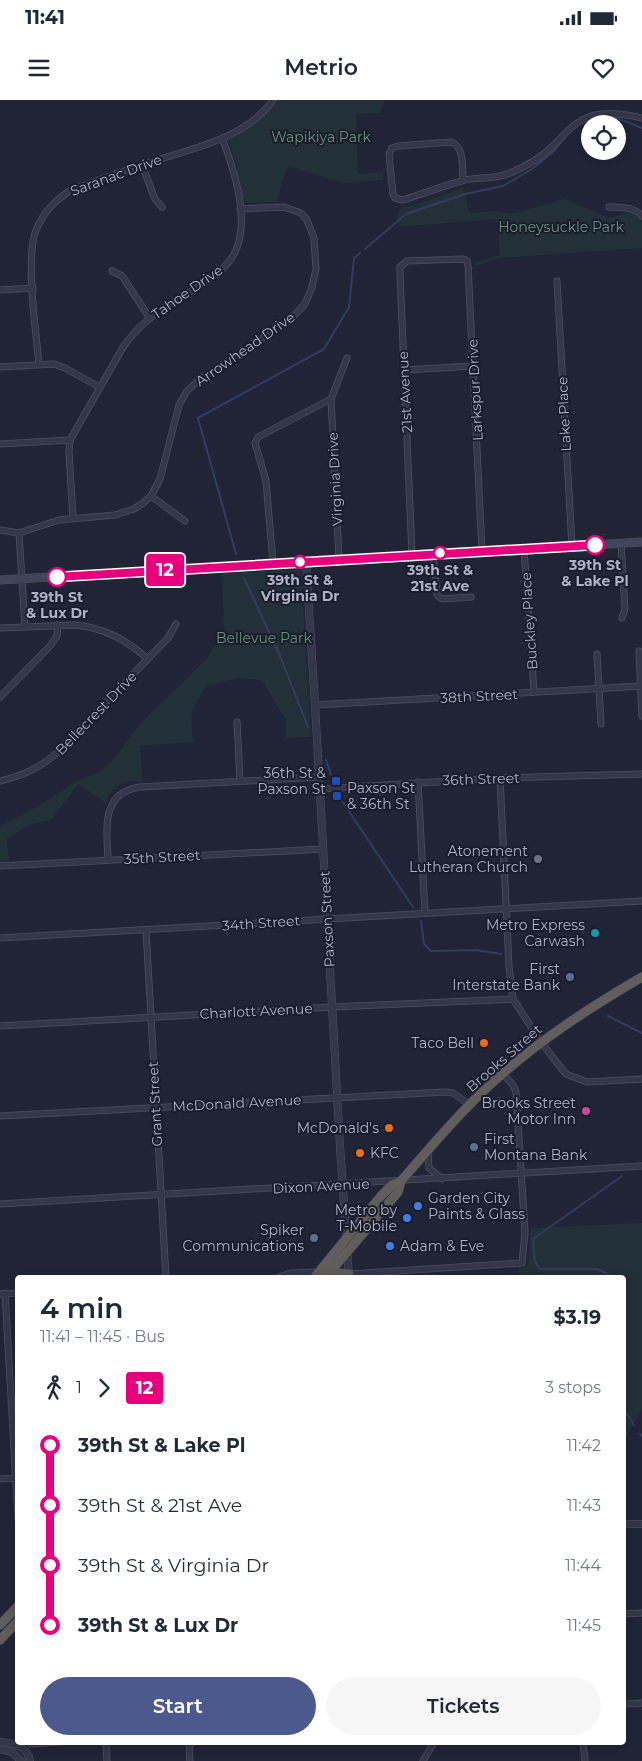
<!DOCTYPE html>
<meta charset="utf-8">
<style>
:root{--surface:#fff;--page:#f6f6f7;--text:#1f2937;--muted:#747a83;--accent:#4b598d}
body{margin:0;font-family:Montserrat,sans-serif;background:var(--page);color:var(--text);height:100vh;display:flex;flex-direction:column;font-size:19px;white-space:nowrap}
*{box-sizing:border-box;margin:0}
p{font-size:16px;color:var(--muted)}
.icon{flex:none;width:28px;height:28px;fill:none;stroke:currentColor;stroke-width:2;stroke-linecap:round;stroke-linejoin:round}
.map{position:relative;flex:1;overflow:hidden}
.panel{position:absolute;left:15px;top:1175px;width:611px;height:470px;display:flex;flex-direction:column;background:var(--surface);border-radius:5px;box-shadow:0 2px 12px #0003}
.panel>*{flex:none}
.badge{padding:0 10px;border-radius:4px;font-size:18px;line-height:32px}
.fabs{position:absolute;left:581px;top:15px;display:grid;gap:10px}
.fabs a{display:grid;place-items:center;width:45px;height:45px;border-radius:50%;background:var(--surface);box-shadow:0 2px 12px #0003;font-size:25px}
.map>.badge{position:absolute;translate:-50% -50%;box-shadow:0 0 0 2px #fff}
.legs{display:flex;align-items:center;gap:8px;height:55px;padding:0 25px;font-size:16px}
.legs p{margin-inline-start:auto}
.headline{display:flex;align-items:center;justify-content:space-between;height:85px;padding:0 25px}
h1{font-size:28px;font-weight:600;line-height:38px}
.action{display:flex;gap:10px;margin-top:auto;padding:10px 25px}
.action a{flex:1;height:58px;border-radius:30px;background:var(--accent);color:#fff;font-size:20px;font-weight:600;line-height:58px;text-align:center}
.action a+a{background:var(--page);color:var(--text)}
ul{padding:0 25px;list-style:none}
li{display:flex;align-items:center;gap:18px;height:60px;font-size:19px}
li i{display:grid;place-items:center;width:8px;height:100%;margin:0 6px;background:currentColor}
li i::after{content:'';width:12px;height:12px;margin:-6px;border:4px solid;border-radius:50%;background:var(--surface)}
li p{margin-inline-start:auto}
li:first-child i{background:linear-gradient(#0000 50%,currentColor 0)}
li:last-child i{background:linear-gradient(currentColor 50%,#0000 0)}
.status{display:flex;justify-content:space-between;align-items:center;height:35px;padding:0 25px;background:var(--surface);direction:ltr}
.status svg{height:14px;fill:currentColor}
header{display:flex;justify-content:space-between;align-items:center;height:65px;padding:0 25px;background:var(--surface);font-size:22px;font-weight:600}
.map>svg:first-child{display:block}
.green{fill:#223037}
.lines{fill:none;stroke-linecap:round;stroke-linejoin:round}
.stream{stroke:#333c5e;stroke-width:2}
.minor-casing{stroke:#4e5162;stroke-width:7}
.tertiary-casing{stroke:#4e5162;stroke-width:8}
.secondary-casing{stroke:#4e5162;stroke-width:9}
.trunk-casing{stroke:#3b3e4e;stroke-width:10}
.minor{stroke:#333747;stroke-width:5.5}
.tertiary{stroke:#333747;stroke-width:7}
.secondary{stroke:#41455a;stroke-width:8}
.trunk{stroke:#5f5e5c;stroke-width:9}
.line-1-casing{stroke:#fff;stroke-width:11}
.line-1{stroke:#e6007e;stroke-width:8}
.stop-1-dot{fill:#fff;stroke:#e6007e;stroke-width:2.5}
.transit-dot{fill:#1a4fb4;stroke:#191c2b;stroke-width:2}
.worship-dot{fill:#6b7280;stroke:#191c2b;stroke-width:2}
.culture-dot{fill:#0f9aa8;stroke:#191c2b;stroke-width:2}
.service-dot{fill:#5c6f8a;stroke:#191c2b;stroke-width:2}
.food-dot{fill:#e8710a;stroke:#191c2b;stroke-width:2}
.hotel-dot{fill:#d1479c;stroke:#191c2b;stroke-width:2}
.shop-dot{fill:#3f7fe0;stroke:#191c2b;stroke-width:2}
.labels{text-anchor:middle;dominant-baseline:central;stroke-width:4;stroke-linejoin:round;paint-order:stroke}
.park-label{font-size:14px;fill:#66937a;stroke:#191c2b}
.street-label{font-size:14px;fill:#adb1c4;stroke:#191c2b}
.stop-label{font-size:14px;font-weight:bold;fill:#adb1c4;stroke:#191c2b}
.poi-label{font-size:14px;fill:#adb1c4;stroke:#191c2b;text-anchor:end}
</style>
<div class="status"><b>11:41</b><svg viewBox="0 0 49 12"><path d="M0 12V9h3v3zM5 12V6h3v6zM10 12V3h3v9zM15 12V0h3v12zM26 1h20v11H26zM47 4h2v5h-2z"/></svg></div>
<header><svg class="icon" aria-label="menu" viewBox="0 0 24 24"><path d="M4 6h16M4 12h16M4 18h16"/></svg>Metrio<svg class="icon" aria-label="heart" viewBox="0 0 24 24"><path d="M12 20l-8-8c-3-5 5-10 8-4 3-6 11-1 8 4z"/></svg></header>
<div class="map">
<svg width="642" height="1661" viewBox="0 0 642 1661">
<rect width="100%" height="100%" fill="#202436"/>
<g class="green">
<path d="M 276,0 L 385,0 L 380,13 L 356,14 L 358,74 L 383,72 L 383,80 L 344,83 L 288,66 L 281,86 L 277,102 L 250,103 L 245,101 L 242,95 L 236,63 L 228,40 C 249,29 262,20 276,0 Z"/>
<path d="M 464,87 L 469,113 L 497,111 L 511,114 L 564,99 L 610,118 L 630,112 L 637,116 L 642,123 L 642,148 L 500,158 L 475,166 L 474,163 L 500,155 L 497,119 L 398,127 L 398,115 L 401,107 L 415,105 Z"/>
<path d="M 301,469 L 311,637 L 286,638 L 286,620 L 261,580 L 238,578 L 207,586 C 189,611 191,612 193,642 L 140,646 L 143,681 C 124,681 112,684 106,703 L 78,684 L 51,720 L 29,725 L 7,739 L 9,761 L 0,762 L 0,726 L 40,705 L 75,682 L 101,671 L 113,660 L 139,625 L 208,557 L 224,531 L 222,473 Z"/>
<path d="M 642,1123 L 642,1309 L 624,1341 L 624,1178 L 519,1177 L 519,1168 L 526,1167 L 529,1161 L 530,1128 Z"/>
</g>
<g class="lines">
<g class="stream">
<path d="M 612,16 L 642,28"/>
<path d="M 365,149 L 406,114 L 465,94 L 503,86 L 532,69 L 553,52 L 566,36"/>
<path d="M 236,454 L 198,318 L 324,249 L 349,207 L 354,158 L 360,153"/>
<path d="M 244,478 L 280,556 L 308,627"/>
<path d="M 326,660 L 333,680"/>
<path d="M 340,698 L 413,807"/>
<path d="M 421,821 L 424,844 L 431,851 L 476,850 L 501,854"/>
<path d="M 608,916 L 642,933"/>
<path d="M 611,1178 L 611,1176 L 598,1169 L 540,1169 L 535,1162 L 533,1139 L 622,1076"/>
<path d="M 624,1309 L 634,1325"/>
<path d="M 640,1334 L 642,1336"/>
</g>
<defs>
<g id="minor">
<path d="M 142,65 L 155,99 L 162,107"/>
<path d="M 463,80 C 462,67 465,49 452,42 L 398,46 L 392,48 L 389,54 L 393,95 L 395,98 L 403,100 C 423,94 442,86 462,81 C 474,77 487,79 500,76 C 507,75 515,71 521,68 C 575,43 563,0 642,18"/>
<path d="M 609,107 C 620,107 635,107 642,116"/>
<path d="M 112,171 L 122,176 L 149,217"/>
<path d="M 557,181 L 572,446"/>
<path d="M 0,190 L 33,188"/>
<path d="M 39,264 C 36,231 25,158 36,130 C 44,111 56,100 71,90 C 97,81 122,71 148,63 C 190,49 246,39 273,0"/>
<path d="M 0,267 L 54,264 L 65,268 L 99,287"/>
<path d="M 404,270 L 474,266"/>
<path d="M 0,344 L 70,340"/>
<path d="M 151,396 L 185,421"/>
<path d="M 73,418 L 69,352 L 70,340 L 122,249 C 138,225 154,214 178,199 C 195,188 215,178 228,163 C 255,132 235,72 222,38"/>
<path d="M 0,430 L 19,433 L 59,420 L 115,415 L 134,409 L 143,403 L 151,396 L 160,379 L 179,305 L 187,291 L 200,279 L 289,221 L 305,204 L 312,187 L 316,169 L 314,138 L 307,120 L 301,113 L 284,107 L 240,109"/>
<path d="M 19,433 L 25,526"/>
<path d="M 621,443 L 625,509 L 622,518"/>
<path d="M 524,449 L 534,592"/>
<path d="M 433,454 L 437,495 L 442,499 L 471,497"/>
<path d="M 412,455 L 400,174 L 400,167 L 407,161 L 463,159 L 467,161 L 468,166 L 482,451"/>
<path d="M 339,459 L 331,299 L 347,258"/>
<path d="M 273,463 L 266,381 L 255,343 L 258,337 L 331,299"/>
<path d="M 0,528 L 76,525 C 105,528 126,540 148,559"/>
<path d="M 639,551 L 642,616"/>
<path d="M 597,554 L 601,624"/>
<path d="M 0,597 L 50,546 L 57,536 L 58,525"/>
<path d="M 315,605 L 642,586"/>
<path d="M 237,622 L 240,681"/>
<path d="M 500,678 L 509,867 L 513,899 L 543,945 L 566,974 L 587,982 L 642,979"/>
<path d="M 0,681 C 25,675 40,668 59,651 L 168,538 L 176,524"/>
<path d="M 418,682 L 425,813"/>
<path d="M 320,689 L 500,678 L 642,674"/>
<path d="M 108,760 C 107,729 100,693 140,687 L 319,677"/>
<path d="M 0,766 L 323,749"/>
<path d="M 146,830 L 166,1178"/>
<path d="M 0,838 L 642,801"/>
<path d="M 0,926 L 332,907 L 513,899"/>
<path d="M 0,1016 L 445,992 L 453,993 L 470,1005"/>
<path d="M 429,1050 L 428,1054 L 429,1068 L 442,1079"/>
<path d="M 0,1104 L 642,1066"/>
<path d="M 349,1174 L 522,1163 L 525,1133 L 516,992 L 513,985 L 503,974"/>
<path d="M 279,1177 L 291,1173 L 318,1172"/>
<path d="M 5,1193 L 18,1419"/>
<path d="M 0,1194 L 18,1193"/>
<path d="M 0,1379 L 18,1378"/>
<path d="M 624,1514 L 642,1513"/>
<path d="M 624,1604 L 642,1603"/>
<path d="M 106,1642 L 107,1661"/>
<path d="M 189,1642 L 190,1661"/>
<path d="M 583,1642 L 585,1661"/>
<path d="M 31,1644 L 60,1642"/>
<path d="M 423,1661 L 434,1642"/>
</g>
<g id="tertiary">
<path d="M 306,461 L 315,605 L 340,1046 L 349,1177"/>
<path d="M 624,1424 L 642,1424"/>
<path d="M 0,1642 C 14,1643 27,1646 30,1661"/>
<path d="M 0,1649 L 12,1652 L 21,1661"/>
</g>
<path id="secondary" d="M 0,480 L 642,442"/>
<g id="trunk">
<path d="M 326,1177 L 336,1173 L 349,1174"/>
<path d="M 314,1178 L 381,1096 L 392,1085 L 401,1081 C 430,1048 459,1013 492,983 C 538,941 589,908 642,877"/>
<path d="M 325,1178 L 398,1092 L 401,1081"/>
<path d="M 0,1525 L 18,1506"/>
<path d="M 0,1540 L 18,1521"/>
</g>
</defs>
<use href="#minor" class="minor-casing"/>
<use href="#tertiary" class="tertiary-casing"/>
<use href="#secondary" class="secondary-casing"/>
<use href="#trunk" class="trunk-casing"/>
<use href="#minor" class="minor"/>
<use href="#tertiary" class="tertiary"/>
<use href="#secondary" class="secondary"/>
<use href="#trunk" class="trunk"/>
</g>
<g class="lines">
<defs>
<path id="line-1" d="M 57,477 L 595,445"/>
</defs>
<use href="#line-1" class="line-1-casing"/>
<use href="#line-1" class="line-1"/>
</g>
<g class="stop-1-dot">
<circle cx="595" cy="445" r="9"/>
<circle cx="440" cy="453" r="6"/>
<circle cx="300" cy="462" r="6"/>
<circle cx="57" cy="477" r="9"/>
</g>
<g class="transit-dot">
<rect x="331" y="676" width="10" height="10" rx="2.5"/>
<rect x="332" y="691" width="10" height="10" rx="2.5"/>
</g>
<circle class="worship-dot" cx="538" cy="759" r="5"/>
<circle class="culture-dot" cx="595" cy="833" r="5"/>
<g class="service-dot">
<circle cx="570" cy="877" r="5"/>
<circle cx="474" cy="1047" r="5"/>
<circle cx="314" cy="1138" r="5"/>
</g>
<g class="food-dot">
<circle cx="484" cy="943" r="5"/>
<circle cx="389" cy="1028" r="5"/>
<circle cx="360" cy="1053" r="5"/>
</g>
<circle class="hotel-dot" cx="586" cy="1011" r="5"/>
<g class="shop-dot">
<circle cx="418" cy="1106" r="5"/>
<circle cx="407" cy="1118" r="5"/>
<circle cx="390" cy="1146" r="5"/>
</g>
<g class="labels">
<g class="park-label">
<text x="321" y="37">Wapikiya Park</text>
<text x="561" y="127">Honeysuckle Park</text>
<text x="264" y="538">Bellevue Park</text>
</g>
<g class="street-label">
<text transform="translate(116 75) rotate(-20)">Saranac Drive</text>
<text transform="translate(187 192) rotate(-35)">Tahoe Drive</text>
<text transform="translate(245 249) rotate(-35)">Arrowhead Drive</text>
<text transform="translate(475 290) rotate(-93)">Larkspur Drive</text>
<text transform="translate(405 292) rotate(-93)">21st Avenue</text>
<text transform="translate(564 314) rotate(-93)">Lake Place</text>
<text transform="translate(335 379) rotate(-93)">Virginia Drive</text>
<text transform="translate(529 521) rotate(-94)">Buckley Place</text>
<text transform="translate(479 596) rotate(-3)">38th Street</text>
<text transform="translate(96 613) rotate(-46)">Bellecrest Drive</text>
<text transform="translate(481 679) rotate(-2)">36th Street</text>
<text transform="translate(162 757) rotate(-3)">35th Street</text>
<text transform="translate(327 819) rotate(-93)">Paxson Street</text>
<text transform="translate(261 823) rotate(-4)">34th Street</text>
<text transform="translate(256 911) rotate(-3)">Charlott Avenue</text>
<text transform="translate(504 958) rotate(-41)">Brooks Street</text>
<text transform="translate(237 1003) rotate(-3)">McDonald Avenue</text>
<text transform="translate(155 1004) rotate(-93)">Grant Street</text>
<text transform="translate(321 1086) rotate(-3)">Dixon Avenue</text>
</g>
<g class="stop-label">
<text x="595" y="465">39th St<tspan x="595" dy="16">&amp; Lake Pl</tspan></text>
<text x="440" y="470">39th St &amp;<tspan x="440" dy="16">21st Ave</tspan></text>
<text x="300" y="480">39th St &amp;<tspan x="300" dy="16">Virginia Dr</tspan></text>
<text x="57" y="497">39th St<tspan x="57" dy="16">&amp; Lux Dr</tspan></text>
</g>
<g class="poi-label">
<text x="326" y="673">36th St &amp;<tspan x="326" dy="16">Paxson St</tspan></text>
<text x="347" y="688" text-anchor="start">Paxson St<tspan x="347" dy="16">&amp; 36th St</tspan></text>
<text x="528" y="751">Atonement<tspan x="528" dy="16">Lutheran Church</tspan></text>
<text x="585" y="825">Metro Express<tspan x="585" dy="16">Carwash</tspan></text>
<text x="560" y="869">First<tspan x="560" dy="16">Interstate Bank</tspan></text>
<text x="474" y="943">Taco Bell</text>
<text x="576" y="1003">Brooks Street<tspan x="576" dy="16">Motor Inn</tspan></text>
<text x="379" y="1028">McDonald's</text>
<text x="484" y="1039" text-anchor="start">First<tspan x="484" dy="16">Montana Bank</tspan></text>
<text x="370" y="1053" text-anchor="start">KFC</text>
<text x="428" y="1098" text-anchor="start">Garden City<tspan x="428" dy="16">Paints &amp; Glass</tspan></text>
<text x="397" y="1110">Metro by<tspan x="397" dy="16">T-Mobile</tspan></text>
<text x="304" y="1130">Spiker<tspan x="304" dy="16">Communications</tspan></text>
<text x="400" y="1146" text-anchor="start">Adam &amp; Eve</text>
</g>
</g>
</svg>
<div class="fabs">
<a><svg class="icon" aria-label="locate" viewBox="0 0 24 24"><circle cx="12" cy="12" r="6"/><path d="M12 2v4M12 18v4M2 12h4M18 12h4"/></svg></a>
</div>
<b class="badge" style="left:165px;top:470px;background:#e6007e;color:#fff">12</b>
<section class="panel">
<div class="headline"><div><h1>4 min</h1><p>11:41 – 11:45 · Bus</p></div><b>$3.19</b></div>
<div class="legs"><svg class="icon" aria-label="walk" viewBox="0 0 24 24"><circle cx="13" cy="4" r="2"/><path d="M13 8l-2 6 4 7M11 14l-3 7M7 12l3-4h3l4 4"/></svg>1<svg class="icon" aria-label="forward" viewBox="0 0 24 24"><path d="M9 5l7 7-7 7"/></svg><b class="badge" style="background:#e6007e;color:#fff">12</b><p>3 stops</p></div>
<ul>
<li><i style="color:#e6007e"></i><b>39th St &amp; Lake Pl</b><p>11:42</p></li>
<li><i style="color:#e6007e"></i><span>39th St &amp; 21st Ave</span><p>11:43</p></li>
<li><i style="color:#e6007e"></i><span>39th St &amp; Virginia Dr</span><p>11:44</p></li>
<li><i style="color:#e6007e"></i><b>39th St &amp; Lux Dr</b><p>11:45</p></li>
</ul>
<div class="action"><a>Start</a><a>Tickets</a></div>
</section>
</div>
